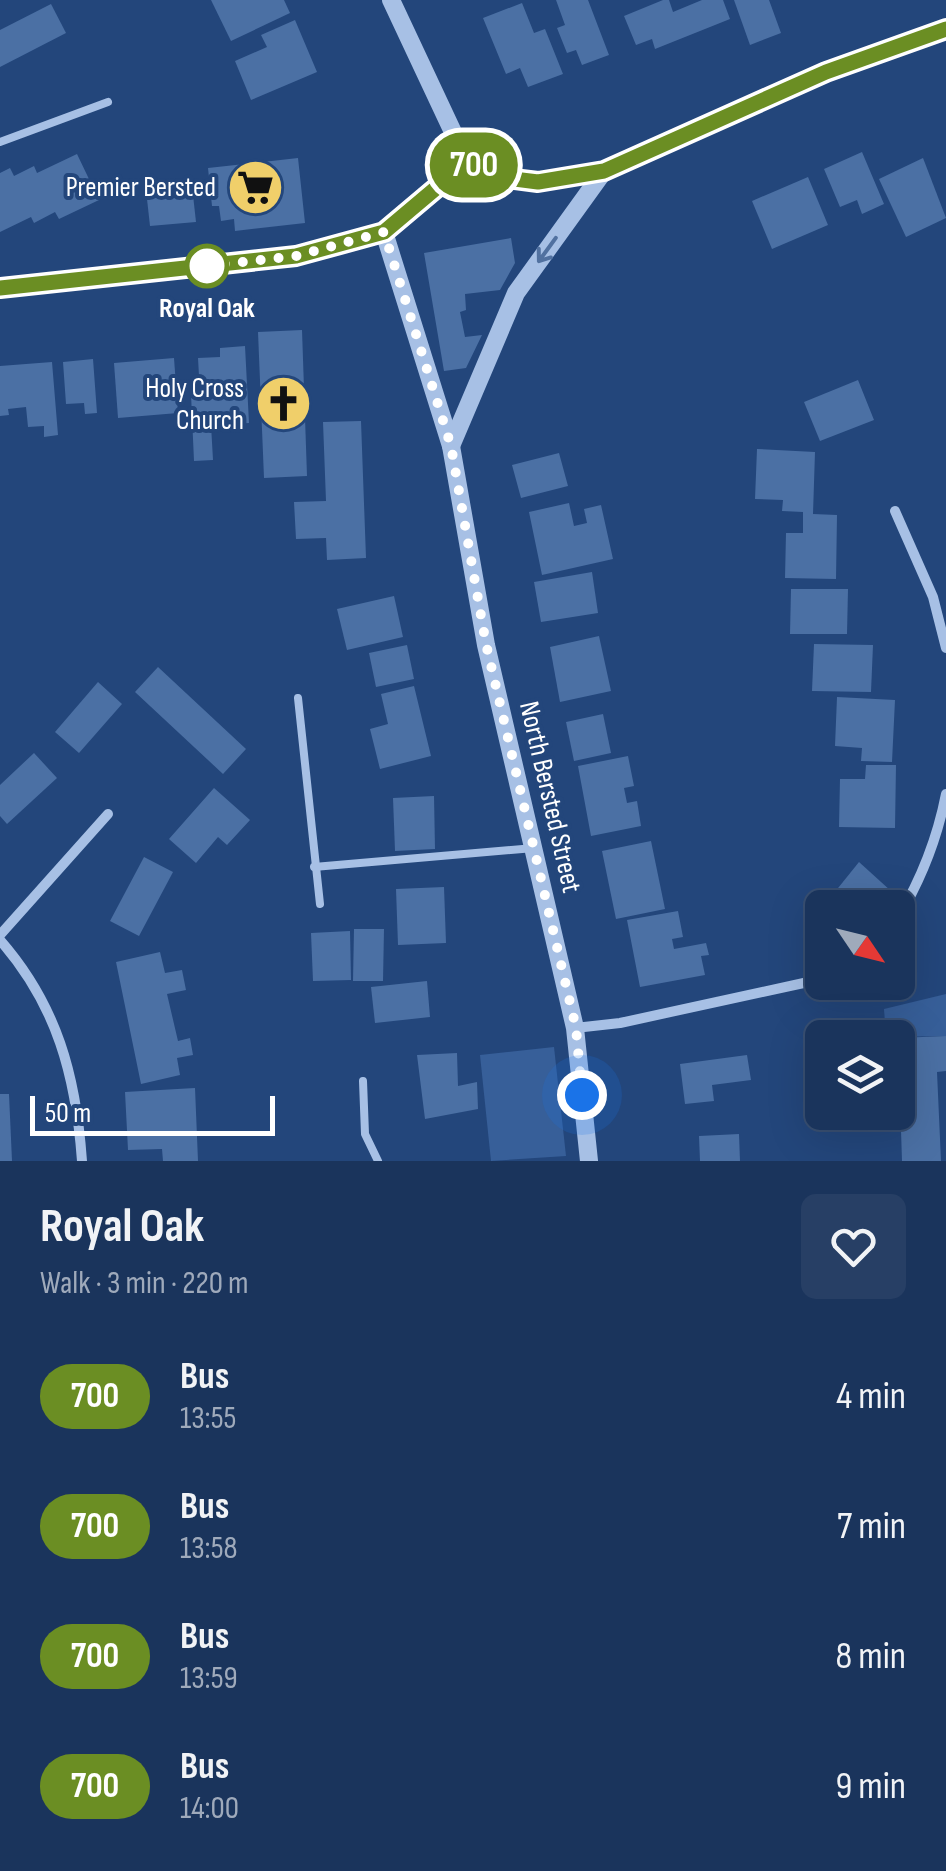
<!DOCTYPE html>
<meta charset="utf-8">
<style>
:root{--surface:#1a345c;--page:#273f65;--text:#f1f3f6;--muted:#9faabb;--line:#384f72}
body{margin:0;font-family:"Sofia Sans Condensed",sans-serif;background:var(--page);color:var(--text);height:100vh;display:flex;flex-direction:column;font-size:38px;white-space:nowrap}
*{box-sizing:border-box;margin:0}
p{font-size:32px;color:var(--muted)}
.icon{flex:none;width:55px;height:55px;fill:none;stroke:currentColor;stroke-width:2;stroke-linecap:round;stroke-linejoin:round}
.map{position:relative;height:1161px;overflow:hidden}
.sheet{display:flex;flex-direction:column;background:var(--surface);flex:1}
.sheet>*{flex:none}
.badge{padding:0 20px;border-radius:32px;font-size:35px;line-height:65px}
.needle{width:65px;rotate:125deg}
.fabs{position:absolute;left:805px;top:890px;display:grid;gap:20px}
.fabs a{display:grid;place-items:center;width:110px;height:110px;border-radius:15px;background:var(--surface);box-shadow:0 10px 40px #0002,0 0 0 2px var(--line);font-size:50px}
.scale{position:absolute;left:30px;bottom:25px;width:245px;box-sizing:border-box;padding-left:10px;border:5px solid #fff;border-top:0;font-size:28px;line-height:35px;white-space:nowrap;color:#fff;-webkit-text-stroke:8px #23467b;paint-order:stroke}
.you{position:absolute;width:50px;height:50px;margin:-25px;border:8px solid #fff;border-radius:50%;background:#1a73e8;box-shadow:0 0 0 15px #1a73e833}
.map>.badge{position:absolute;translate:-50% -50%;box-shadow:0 0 0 5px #fff}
.round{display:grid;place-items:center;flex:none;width:105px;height:105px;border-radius:15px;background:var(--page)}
.head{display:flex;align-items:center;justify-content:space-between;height:170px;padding:0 40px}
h1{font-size:48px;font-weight:700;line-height:75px}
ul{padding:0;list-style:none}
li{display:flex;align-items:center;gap:30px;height:130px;padding:0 40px}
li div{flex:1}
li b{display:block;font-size:38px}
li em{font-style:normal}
li .badge{min-width:110px;font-weight:700;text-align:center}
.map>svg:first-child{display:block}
.green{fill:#375f99}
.building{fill:#4b70a4}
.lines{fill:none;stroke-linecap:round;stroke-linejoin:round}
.service{stroke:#a7c0e5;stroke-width:8}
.minor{stroke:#a7c0e5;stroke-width:10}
.tertiary{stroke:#a7c0e5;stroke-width:18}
.secondary{stroke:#d0def5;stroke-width:20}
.oneway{stroke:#5171a0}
.line-casing{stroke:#fff;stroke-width:22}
.line{stroke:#6b8e23;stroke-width:15}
.walk{stroke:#fff;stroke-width:10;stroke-dasharray:0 18}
.stop-dot{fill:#fff;stroke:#6b8e23;stroke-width:5}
.labels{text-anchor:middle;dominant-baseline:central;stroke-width:8;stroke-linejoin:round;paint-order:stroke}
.poi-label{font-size:28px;fill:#fff;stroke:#23467b;text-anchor:end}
.stop-label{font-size:28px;font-weight:bold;fill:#fff;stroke:#23467b}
.street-label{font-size:28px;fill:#fff;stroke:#23467b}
</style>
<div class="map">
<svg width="946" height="1161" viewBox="0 0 946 1161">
<rect width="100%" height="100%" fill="#23467b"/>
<g class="green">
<path d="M 946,994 L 946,1036 L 886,1037 L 884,1009 Z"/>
<path d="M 554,1047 L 566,1156 L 491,1161 L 480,1055 Z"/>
</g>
<g class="building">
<path d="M 211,0 L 284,0 L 290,13 L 231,41 Z"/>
<path d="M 556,0 L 588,0 L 609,55 L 582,65 L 576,50 L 567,53 L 557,28 L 565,25 Z"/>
<path d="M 663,0 L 669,0 L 673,12 L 702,0 L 723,0 L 730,19 L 655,49 L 652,39 L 636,45 L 624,16 Z"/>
<path d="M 734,0 L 769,0 L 781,33 L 750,45 Z"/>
<path d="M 522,3 L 534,33 L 545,29 L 563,74 L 528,87 L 520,68 L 506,74 L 483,18 Z"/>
<path d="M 51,4 L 66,33 L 0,67 L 0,30 Z"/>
<path d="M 295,20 L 317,72 L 251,100 L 235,61 L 267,47 L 261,35 Z"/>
<path d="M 862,152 L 884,204 L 862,214 L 857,200 L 840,207 L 824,169 Z"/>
<path d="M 77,154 L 99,200 L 59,219 L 55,212 L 34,223 L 31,217 L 0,232 L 0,173 L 10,168 L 14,176 L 34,166 L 37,173 Z"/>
<path d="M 298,158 L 305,223 L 235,231 L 234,219 L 221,221 L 219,206 L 212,206 L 208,168 Z"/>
<path d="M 923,158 L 946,218 L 906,237 L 879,179 Z"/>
<path d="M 808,177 L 828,225 L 772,249 L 752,201 Z"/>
<path d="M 192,186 L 196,222 L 150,226 L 146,190 Z"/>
<path d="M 511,238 L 515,263 L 500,290 L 465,294 L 466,310 L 460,312 L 465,337 L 482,335 L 466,368 L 444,371 L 424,253 Z"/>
<path d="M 302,330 L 307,476 L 264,478 L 258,332 Z"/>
<path d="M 245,346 L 249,423 L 211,425 L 213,460 L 194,461 L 191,394 L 200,394 L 198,358 L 220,357 L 220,348 Z"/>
<path d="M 174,358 L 178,413 L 118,418 L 114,363 Z"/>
<path d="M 93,359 L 97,413 L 85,414 L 84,403 L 66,404 L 63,362 Z"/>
<path d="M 52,362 L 58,435 L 44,437 L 44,426 L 28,427 L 26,407 L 8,409 L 9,415 L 0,416 L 0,366 Z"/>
<path d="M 858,380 L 874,420 L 820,441 L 804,402 Z"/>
<path d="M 361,421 L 366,558 L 327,560 L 326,538 L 296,539 L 294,502 L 326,501 L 323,422 Z"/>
<path d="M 757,449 L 815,452 L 813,514 L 837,515 L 836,579 L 785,578 L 786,533 L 803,533 L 803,512 L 782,511 L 783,500 L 755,499 Z"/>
<path d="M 559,453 L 568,486 L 521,498 L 512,465 Z"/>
<path d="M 569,503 L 574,526 L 587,523 L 584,509 L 601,505 L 613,559 L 542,575 L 529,512 Z"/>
<path d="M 592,572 L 598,613 L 541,622 L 534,582 Z"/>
<path d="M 791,589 L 848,589 L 847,634 L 790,634 Z"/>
<path d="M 394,596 L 403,637 L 347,650 L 337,609 Z"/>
<path d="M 599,636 L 611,691 L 560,702 L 550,647 Z"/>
<path d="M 814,644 L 873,645 L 871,692 L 812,691 Z"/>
<path d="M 407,645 L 414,679 L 376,687 L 369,653 Z"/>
<path d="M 158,667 L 246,749 L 223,774 L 135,692 Z"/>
<path d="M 98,682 L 122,704 L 79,753 L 55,732 Z"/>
<path d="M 414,686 L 431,756 L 380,769 L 370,729 L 388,724 L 381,694 Z"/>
<path d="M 837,697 L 895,700 L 892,762 L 861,761 L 862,748 L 835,746 Z"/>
<path d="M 603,714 L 611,753 L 574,761 L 566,722 Z"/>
<path d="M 34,753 L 57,778 L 7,824 L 0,816 L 0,785 Z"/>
<path d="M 628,756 L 634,786 L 624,788 L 627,803 L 637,801 L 641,826 L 591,836 L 578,766 Z"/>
<path d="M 866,765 L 896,765 L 895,828 L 839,827 L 840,779 L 865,779 Z"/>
<path d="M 214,788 L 250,820 L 227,845 L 218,837 L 196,863 L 169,839 Z"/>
<path d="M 434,796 L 435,849 L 395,851 L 393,798 Z"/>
<path d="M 651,841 L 665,909 L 616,919 L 602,851 Z"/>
<path d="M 144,857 L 173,872 L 139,936 L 110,921 Z"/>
<path d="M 859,862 L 891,891 L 876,908 L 822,908 Z"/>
<path d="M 444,887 L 446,943 L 398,945 L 396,889 Z"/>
<path d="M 678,911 L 683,937 L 672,939 L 674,949 L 706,943 L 709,955 L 701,956 L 705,975 L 640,987 L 627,920 Z"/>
<path d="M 354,929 L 384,929 L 383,981 L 353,981 Z"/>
<path d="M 350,931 L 351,980 L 313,981 L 311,933 Z"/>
<path d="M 160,952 L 165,973 L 182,970 L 186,990 L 167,994 L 178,1041 L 190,1038 L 193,1055 L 177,1058 L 180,1075 L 141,1084 L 116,962 Z"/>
<path d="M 427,981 L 430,1017 L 375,1023 L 371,987 Z"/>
<path d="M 946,1036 L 946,1071 L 937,1072 L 941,1161 L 902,1161 L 898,1038 Z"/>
<path d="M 457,1053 L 458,1086 L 477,1082 L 478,1109 L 425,1119 L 417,1055 Z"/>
<path d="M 747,1055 L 751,1080 L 712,1085 L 714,1101 L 685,1104 L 680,1064 Z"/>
<path d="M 195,1088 L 198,1161 L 163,1161 L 162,1149 L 128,1150 L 125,1092 Z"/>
<path d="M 0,1094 L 9,1094 L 12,1161 L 0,1161 Z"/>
<path d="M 739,1134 L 740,1161 L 700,1161 L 699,1136 Z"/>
</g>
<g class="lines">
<g class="service">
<path d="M 0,142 L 108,102"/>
<path d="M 298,698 L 320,904"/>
<path d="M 314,867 L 534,848"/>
<path d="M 363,1081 L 365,1134 L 378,1161"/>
</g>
<g class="minor">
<path d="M 895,511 L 933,597 L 946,648"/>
<path d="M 898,918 C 922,878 937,840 946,794"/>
<path d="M 0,935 L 108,814"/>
<path d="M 0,940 C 57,1005 76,1076 82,1161"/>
<path d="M 575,1028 L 620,1023 L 822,979"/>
</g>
<g class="tertiary">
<path d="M 391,0 L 467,162"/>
<path d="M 384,232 L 451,446 L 486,645 L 575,1028 L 589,1161"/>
<path d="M 451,446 L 516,293 L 604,171"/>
</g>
<path class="secondary" d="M 0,288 L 296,256 L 384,232 L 467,162 L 498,177 L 538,182 L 604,171 L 826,72 L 946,29"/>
</g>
<defs><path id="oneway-shaft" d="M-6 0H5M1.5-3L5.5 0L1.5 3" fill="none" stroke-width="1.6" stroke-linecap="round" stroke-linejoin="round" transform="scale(2.5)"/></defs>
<use class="oneway" href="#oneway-shaft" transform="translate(547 250) rotate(126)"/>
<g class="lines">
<defs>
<path id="line" d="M 0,288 L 296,256 L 384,232 L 467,162 L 498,177 L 538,182 L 604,171 L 826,72 L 946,29"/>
</defs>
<use href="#line" class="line-casing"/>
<use href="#line" class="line"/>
<path class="walk" d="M 207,266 L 296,256 L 384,232 L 451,446 L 486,644 L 576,1028 L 582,1095"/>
</g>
<defs>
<symbol id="supermarket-disc" viewBox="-11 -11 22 22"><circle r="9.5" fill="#f0cf6a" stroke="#23467b"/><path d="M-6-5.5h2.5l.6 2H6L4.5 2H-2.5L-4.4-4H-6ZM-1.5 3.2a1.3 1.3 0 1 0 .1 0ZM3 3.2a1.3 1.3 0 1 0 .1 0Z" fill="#111"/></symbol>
<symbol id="church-disc" viewBox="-11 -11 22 22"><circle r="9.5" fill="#f0cf6a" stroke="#23467b"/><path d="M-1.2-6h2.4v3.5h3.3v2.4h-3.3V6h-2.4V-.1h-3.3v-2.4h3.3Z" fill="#111"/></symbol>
</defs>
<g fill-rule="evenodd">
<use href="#supermarket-disc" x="224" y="156" width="63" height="63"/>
<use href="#church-disc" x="252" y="372" width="63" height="63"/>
</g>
<circle class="stop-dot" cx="207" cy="266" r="20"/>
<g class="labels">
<g class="poi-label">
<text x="216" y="187">Premier Bersted</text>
<text x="244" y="388">Holy Cross<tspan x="244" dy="32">Church</tspan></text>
</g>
<g class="stop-label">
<text x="207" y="308">Royal Oak</text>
</g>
<g class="street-label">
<text transform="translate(550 797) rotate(77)">North Bersted Street</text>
</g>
</g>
</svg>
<div class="fabs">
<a><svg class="needle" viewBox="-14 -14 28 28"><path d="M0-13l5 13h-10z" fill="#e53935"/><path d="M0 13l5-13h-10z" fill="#9faabb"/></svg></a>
<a><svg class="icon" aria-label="layers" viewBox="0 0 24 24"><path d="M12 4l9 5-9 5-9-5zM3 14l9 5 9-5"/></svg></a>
</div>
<div class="scale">50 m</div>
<div class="you" style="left:582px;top:1095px"></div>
<b class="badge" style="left:474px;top:165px;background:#6b8e23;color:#fff">700</b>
</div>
<section class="sheet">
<div class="head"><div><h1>Royal Oak</h1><p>Walk · 3 min · 220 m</p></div><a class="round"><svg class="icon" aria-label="heart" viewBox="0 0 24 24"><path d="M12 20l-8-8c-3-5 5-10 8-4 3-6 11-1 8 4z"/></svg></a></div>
<ul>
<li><span class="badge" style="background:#6b8e23;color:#fff">700</span><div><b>Bus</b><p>13:55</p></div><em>4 min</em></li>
<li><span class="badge" style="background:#6b8e23;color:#fff">700</span><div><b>Bus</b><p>13:58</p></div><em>7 min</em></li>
<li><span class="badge" style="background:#6b8e23;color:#fff">700</span><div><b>Bus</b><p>13:59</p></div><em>8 min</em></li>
<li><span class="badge" style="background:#6b8e23;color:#fff">700</span><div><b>Bus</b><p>14:00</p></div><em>9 min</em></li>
</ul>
</section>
